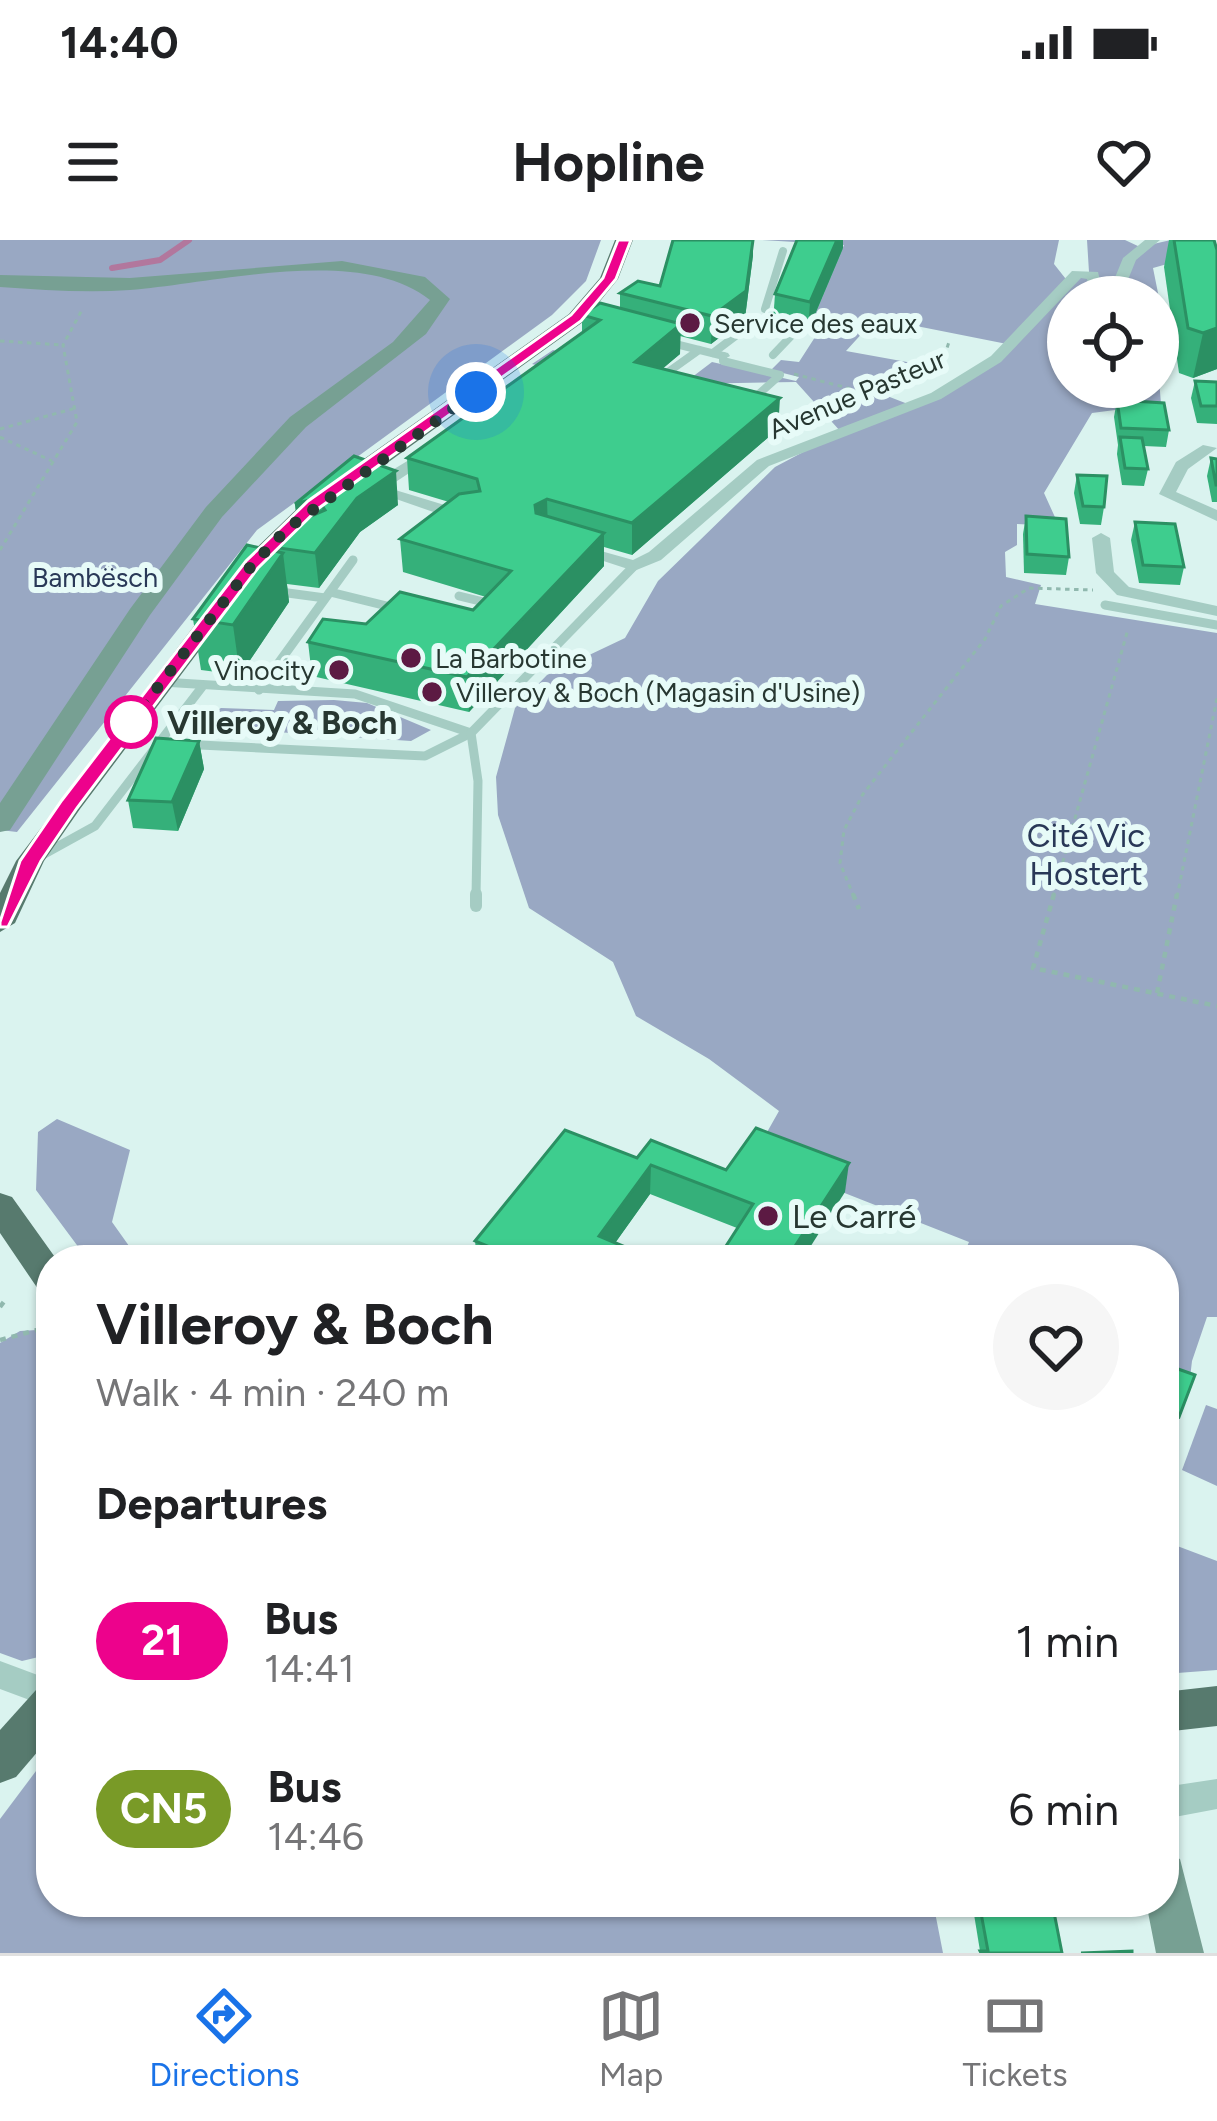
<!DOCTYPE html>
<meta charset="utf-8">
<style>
:root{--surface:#fff;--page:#f6f6f6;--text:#202124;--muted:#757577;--line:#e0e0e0;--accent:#1a73e8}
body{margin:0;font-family:Figtree,sans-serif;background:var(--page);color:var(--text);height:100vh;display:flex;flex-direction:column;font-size:45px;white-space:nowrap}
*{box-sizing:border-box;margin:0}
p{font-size:39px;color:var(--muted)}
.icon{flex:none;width:66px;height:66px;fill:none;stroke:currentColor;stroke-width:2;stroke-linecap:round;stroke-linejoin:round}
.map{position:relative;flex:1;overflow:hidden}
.sheet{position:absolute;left:36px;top:1005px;width:1143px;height:672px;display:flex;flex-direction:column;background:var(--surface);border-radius:48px;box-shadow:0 3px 9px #0004}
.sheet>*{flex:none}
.badge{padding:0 24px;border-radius:39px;font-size:42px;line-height:78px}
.controls{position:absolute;left:1047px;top:36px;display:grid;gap:24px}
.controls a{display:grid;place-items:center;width:132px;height:132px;border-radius:50%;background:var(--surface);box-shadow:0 3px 9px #0004;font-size:60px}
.you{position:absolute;width:60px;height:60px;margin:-30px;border:9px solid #fff;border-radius:50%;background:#1a73e8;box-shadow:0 0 0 18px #1a73e833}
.map>.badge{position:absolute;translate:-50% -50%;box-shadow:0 0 0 6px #fff}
h2{padding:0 60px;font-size:45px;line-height:108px}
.round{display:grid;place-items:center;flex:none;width:126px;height:126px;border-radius:63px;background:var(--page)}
.head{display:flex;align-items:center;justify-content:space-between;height:204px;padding:0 60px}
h1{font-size:57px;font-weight:700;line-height:90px}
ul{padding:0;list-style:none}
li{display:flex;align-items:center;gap:36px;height:168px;padding:0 60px}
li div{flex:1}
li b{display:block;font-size:45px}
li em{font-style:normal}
li .badge{min-width:132px;font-weight:700;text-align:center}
.status{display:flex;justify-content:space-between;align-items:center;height:84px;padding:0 60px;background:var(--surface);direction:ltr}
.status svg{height:33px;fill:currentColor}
header{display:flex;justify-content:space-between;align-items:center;height:156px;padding:0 60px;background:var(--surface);font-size:54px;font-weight:700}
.tabs{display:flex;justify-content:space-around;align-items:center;height:168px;border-top:3px solid var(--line);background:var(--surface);font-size:33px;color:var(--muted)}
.tabs a{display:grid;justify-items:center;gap:6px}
.tabs .active{color:var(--accent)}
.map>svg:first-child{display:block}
.green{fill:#99a8c3;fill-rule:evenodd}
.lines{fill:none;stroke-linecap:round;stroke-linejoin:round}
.stream{stroke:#b2779d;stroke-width:6}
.path-far1{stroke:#90b8ae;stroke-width:3;stroke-dasharray:4.5 4.5;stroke-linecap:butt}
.path{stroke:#90b8ae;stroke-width:4.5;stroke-dasharray:6 6;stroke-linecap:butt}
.service-far2{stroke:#a5ccc3;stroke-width:8}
.service-far1{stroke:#a5ccc3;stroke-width:9}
.service{stroke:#a5ccc3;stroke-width:12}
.minor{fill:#a5ccc3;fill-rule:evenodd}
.secondary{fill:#77a093;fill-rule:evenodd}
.primary{fill:#577a6e;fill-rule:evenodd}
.wall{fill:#35b07a}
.shaded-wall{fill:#2b9063}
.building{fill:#3ecd8e;stroke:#2b9063;stroke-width:3}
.line{fill:#ed028c;stroke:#fff;stroke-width:3}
.walk{stroke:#273731;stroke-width:12;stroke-dasharray:0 21.6}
.poi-dot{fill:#5c1a43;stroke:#e7fbf8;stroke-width:4.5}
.stop-dot{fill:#fff;stroke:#ed028c;stroke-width:6}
.labels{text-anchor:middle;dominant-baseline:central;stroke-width:12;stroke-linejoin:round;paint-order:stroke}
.far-poi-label{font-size:27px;fill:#273731;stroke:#e7fbf8;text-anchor:start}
.far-street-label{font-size:27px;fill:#273731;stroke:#e7fbf8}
.far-park-label{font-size:27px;fill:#293857;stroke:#e7fbf8}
.stop-label{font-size:33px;font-weight:bold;fill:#273731;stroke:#e7fbf8;text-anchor:start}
.park-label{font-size:33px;fill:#293857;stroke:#e7fbf8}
.poi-label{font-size:33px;fill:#273731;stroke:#e7fbf8;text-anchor:start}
</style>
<div class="status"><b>14:40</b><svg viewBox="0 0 49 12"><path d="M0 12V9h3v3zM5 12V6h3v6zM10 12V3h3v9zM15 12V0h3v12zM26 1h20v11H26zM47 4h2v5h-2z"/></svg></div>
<header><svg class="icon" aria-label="menu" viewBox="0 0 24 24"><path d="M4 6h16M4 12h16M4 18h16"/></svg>Hopline<svg class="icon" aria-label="heart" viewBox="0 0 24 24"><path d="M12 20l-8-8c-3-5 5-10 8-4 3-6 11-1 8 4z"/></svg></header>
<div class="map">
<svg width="1217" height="1713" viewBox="0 0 1217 1713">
<rect width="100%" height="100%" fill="#daf3ef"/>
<g class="green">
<path d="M 0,0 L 601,0 L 586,41 L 552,75 L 257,290 L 17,592 L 0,590 Z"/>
<path d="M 762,0 L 1059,0 L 1054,24 L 1069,43 L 1089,32 L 1087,0 L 1125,0 L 1140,7 L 1171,0 L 1217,5 L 1217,10 L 1153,28 L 1159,58 L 1068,57 L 1068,147 L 1158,147 L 1158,127 L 1161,164 L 1092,173 L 1044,253 L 1059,286 L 1017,284 L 1017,305 L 1005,312 L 1006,337 L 1041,345 L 1035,364 L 1217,393 L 1217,1077 L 1207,1077 L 1192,1121 L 1188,1155 L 1164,1146 L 1164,1020 L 961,1020 L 969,1002 L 753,917 L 779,871 L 709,819 L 636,776 L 613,722 L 529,668 L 498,575 L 496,537 L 515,468 L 547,435 L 625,398 L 658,341 L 775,227 L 841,192 L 796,142 L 683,144 L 652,155 L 532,124 L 553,110 L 683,144 L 712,122 L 796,141 L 799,137 L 771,130 L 781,120 L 799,122 L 817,94 L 808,91 L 844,5 ZM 876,78 L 1012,105 L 913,166 L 882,154 L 918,124 L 846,111 Z"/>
<path d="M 334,460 L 367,463 L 431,490 L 411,501 L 188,486 L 221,468 L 274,470 L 278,461 Z"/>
<path d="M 57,879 L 130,910 L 112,982 L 139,1020 L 88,1020 L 36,950 L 38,892 Z"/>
<path d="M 37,1090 L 51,1101 L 51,1414 L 22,1421 L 0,1413 L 0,1103 L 20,1091 Z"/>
<path d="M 1206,1165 L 1217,1169 L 1217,1246 L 1182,1230 Z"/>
<path d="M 1164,1301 L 1217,1321 L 1217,1430 L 1164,1434 Z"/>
<path d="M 51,1511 L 51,1662 L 933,1662 L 943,1713 L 0,1713 L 0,1579 Z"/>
</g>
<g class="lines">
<path class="stream" d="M 112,28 L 160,20 L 189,0"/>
<g class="path-far1">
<path d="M 0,101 L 63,105"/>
<path d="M 794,134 L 882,157"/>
<path d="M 910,145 L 944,117 L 950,99"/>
<path d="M 0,189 L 76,168"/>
<path d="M 0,197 L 52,221"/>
<path d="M 0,310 L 77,182 L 63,105 L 83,68"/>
<path d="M 854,657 L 840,623 L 844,590 L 863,554 L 985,399 L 1001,366 L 1029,348 L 1093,350"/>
<path d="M 1053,657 L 1128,389"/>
<path d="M 1177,657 L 1217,458"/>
</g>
<g class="path">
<path d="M 853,654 L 859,669"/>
<path d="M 1054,654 L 1033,728 L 1217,766"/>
<path d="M 1157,753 L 1177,654"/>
<path d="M 0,1067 L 6,1059"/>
<path d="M 0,1100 L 37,1090"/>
</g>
<g class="service-far2">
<path d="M 765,69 L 783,11"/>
<path d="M 747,87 L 794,93 L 773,115"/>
<path d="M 713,113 L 750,85"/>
<path d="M 723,116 L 723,121 L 780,135 L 752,160"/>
<path d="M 664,135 L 699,110"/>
</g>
<g class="service-far1">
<path d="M 273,351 L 325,358"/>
<path d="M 330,352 L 399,369"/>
<path d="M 459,356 L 488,363 L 482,369"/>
<path d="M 1105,365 L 1217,385"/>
<path d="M 162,442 L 355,454 L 471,493"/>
<path d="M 259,450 L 353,320"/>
<path d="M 200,505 L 425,516 L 471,493"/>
<path d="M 37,618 L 95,586 L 202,447"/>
<path d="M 476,657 L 478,541 L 471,493 L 634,326"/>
</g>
<path class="service" d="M 476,666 L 476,654"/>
<g class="minor">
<path d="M 1145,0 L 1160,0 L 1136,20 L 1121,57 L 1107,57 L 1123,18 Z"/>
<path d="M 1072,31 L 1098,32 L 1104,57 L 1090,57 L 1087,39 L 1081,38 L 1001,122 L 941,159 L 769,226 L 661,320 L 634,331 L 567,309 L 576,304 L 633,320 L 649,312 L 757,220 L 931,153 L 991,116 Z"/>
<path d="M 648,93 L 728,113 L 730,116 L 723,120 L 643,100 L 643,94 Z"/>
<path d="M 1203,205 L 1217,208 L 1188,229 L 1176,252 L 1217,270 L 1217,281 L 1159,254 L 1176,222 Z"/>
<path d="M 432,206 L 440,211 L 438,214 L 391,245 L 392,249 L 474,274 L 474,282 L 462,282 L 376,252 L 376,240 Z"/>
<path d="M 1101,293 L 1110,298 L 1114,332 L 1129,347 L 1217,366 L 1217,376 L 1117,355 L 1096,333 L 1092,298 Z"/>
<path d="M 0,1421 L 51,1440 L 51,1468 L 0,1449 Z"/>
<path d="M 1217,1539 L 1217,1569 L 1164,1579 L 1164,1547 Z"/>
</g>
<g class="secondary">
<path d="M 342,21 L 425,37 L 450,59 L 426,94 L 306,187 L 222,277 L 150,375 L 10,590 L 0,592 L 0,563 L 130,369 L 206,267 L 290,177 L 393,102 L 430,60 C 360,4 214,44 130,50 C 87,53 43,50 0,47 L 0,35 L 130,38 Z"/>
<path d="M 1164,1612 L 1180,1619 L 1204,1713 L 1156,1713 L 1146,1662 L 1164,1662 Z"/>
</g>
<g class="primary">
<path d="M 615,0 L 633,0 L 618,39 L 583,82 L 322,270 L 260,330 L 80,569 L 44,621 L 15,683 L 0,692 L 0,653 L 16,621 L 244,320 L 306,260 L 569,74 L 600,38 Z"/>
<path d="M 0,953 L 12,957 L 57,1020 L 51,1020 L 51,1053 L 38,1049 L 0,993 Z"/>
<path d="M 51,1444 L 51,1496 L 16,1537 L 0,1543 L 0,1490 L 36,1450 Z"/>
<path d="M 1217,1446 L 1217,1486 L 1164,1492 L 1164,1452 Z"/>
</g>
</g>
<g class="wall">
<path d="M 1169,0 L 1214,0 L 1217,10 L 1217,129 L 1193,138 L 1179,133 L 1164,27 Z"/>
<path d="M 843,8 L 808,91 L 773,82 L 775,54 Z"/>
<path d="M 753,15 L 745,78 L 711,104 L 680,96 L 680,114 L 663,128 L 778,189 L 632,315 L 604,307 L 604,326 L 469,472 L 312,436 L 308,402 L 366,384 L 473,370 L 486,357 L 403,332 L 400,299 L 449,262 L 409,250 L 407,218 L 582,93 L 582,75 L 620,68 L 620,53 L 660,46 Z"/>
<path d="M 1195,141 L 1217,142 L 1217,184 L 1197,183 L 1191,158 Z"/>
<path d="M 1117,160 L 1169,190 L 1166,207 L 1144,206 L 1148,229 L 1144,246 L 1122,245 L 1117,214 L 1118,205 L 1114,177 Z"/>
<path d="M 354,216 L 398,265 L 360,292 L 319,348 L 287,344 L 289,362 L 240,435 L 201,430 L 193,379 L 280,312 L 279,308 L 298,286 L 295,264 Z"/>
<path d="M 1211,218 L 1217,219 L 1217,262 L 1212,262 L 1207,236 Z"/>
<path d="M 1077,235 L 1104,267 L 1101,285 L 1080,284 L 1074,253 Z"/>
<path d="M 1026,276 L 1069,317 L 1066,335 L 1024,333 L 1023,294 Z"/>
<path d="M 1135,282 L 1184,327 L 1180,345 L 1139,343 L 1131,300 Z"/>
<path d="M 199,501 L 204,529 L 178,591 L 133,588 L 128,560 Z"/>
<path d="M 637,918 L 726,930 L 845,952 L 737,988 L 650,954 L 615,1003 L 656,1020 L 477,1020 L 475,1001 Z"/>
<path d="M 1164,1124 L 1195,1135 L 1173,1196 L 1164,1193 Z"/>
<path d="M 972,1662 L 1052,1662 L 1062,1713 L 980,1711 Z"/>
</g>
<g class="shaded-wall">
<path d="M 753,0 L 753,15 L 745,78 L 711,104 L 712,76 Z"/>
<path d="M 837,0 L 843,0 L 843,8 L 808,91 L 810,62 Z"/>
<path d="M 681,84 L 680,114 L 635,152 L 635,122 Z"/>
<path d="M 1217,88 L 1217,129 L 1193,138 L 1203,93 Z"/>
<path d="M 780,158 L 778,189 L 632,315 L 632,283 Z"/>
<path d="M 396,231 L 398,265 L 360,292 L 319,348 L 315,313 L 357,258 Z"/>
<path d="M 317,258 L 321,292 L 299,298 L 295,264 Z"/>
<path d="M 547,259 L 548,292 L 536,297 L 535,265 Z"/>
<path d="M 604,293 L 604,326 L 469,472 L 467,437 Z"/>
<path d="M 283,313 L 289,362 L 240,435 L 233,385 Z"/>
<path d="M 199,501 L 204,529 L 178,591 L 172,562 Z"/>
<path d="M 849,923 L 845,952 L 802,1020 L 786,1020 Z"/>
<path d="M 651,925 L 650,954 L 603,1020 L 599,996 Z"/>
</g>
<g class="building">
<path d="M 673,0 L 753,0 L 746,51 L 712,76 L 620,53 L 638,41 L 660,46 Z"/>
<path d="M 797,0 L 837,0 L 810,62 L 775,54 Z"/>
<path d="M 1174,0 L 1214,0 L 1217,10 L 1217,88 L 1203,93 L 1188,88 Z"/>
<path d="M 600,63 L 681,84 L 635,122 L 780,158 L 632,283 L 547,259 L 535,265 L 536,273 L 604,293 L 467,437 L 308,402 L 323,379 L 366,384 L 400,352 L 473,370 L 511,331 L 400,299 L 459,254 L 480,251 L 477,239 L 407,218 L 600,80 L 582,75 Z"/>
<path d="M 1195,141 L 1217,142 L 1217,166 L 1201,166 Z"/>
<path d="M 1117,160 L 1164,163 L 1169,190 L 1121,188 Z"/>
<path d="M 1120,197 L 1142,198 L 1148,229 L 1125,228 Z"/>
<path d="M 354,216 L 396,231 L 357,258 L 315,313 L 279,308 L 302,280 L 325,270 L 317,258 L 295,264 Z"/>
<path d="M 1211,218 L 1217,219 L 1217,245 L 1216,245 Z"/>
<path d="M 1077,235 L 1107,236 L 1104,267 L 1083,266 Z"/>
<path d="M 1026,276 L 1066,279 L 1069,317 L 1027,314 Z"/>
<path d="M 1135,282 L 1175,284 L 1184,327 L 1143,325 Z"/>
<path d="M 247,305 L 283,313 L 233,385 L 193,379 Z"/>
<path d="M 156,498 L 199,501 L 172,562 L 128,560 Z"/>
<path d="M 756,888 L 849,923 L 786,1020 L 717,1020 L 753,964 L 651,925 L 599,996 L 656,1020 L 521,1020 L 475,1001 L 565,890 L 637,918 L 651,900 L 726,930 Z"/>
<path d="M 851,1012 L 873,1020 L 847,1020 Z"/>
<path d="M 1164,1124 L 1195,1135 L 1179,1177 L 1164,1171 Z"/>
<path d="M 979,1662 L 1052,1662 L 1062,1713 L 981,1713 L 980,1711 L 988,1711 Z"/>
<path d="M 1132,1711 L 1132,1713 L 1081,1713 Z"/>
</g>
<path class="line" d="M 618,0 L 631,0 L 616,39 L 581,81 L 319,268 L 258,328 L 77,568 L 41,621 L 8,687 L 0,687 L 0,682 L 20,621 L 62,560 L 246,321 L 308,261 L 571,75 L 603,38 Z"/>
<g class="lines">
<path class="walk" d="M 131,482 L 252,325 L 288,288 L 476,152"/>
</g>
<g class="poi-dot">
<circle cx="690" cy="83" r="12"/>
<circle cx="411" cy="418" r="12"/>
<circle cx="339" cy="430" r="12"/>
<circle cx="432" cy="452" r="12"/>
<circle cx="768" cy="976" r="12"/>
</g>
<circle class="stop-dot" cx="131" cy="482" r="24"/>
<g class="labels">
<g class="far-poi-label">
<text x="714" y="83">Service des eaux</text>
<text x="435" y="418">La Barbotine</text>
<text x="315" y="430" text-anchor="end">Vinocity</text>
<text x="456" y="452">Villeroy &amp; Boch (Magasin d'Usine)</text>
</g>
<g class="far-street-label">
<text transform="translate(857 154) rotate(-23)">Avenue Pasteur</text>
</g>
<g class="far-park-label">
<text x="95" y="337">Bambësch</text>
</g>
<g class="stop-label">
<text x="167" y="482">Villeroy &amp; Boch</text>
</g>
<g class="park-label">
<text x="1086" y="595">Cité Vic<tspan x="1086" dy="38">Hostert</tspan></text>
</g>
<g class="poi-label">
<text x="792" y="976">Le Carré</text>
</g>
</g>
</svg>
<div class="controls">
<a><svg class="icon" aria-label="locate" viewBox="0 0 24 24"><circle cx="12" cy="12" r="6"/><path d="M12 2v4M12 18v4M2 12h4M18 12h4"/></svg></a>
</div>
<div class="you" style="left:476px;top:152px"></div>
<section class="sheet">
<div class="head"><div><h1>Villeroy &amp; Boch</h1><p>Walk · 4 min · 240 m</p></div><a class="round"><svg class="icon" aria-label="heart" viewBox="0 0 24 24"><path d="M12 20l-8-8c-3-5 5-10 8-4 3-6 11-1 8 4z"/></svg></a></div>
<h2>Departures</h2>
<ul>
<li><span class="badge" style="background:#ed028c;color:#fff">21</span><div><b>Bus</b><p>14:41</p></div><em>1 min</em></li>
<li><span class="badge" style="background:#799a27;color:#fff">CN5</span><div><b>Bus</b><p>14:46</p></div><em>6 min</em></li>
</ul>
</section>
</div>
<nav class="tabs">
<a class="active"><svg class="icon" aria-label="directions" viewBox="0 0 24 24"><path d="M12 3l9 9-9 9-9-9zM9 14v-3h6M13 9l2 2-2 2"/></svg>Directions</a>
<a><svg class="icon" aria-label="map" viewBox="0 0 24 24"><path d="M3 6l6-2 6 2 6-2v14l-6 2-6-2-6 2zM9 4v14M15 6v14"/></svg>Map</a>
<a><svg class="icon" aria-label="tickets" viewBox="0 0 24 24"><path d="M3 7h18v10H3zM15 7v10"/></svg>Tickets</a>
</nav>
